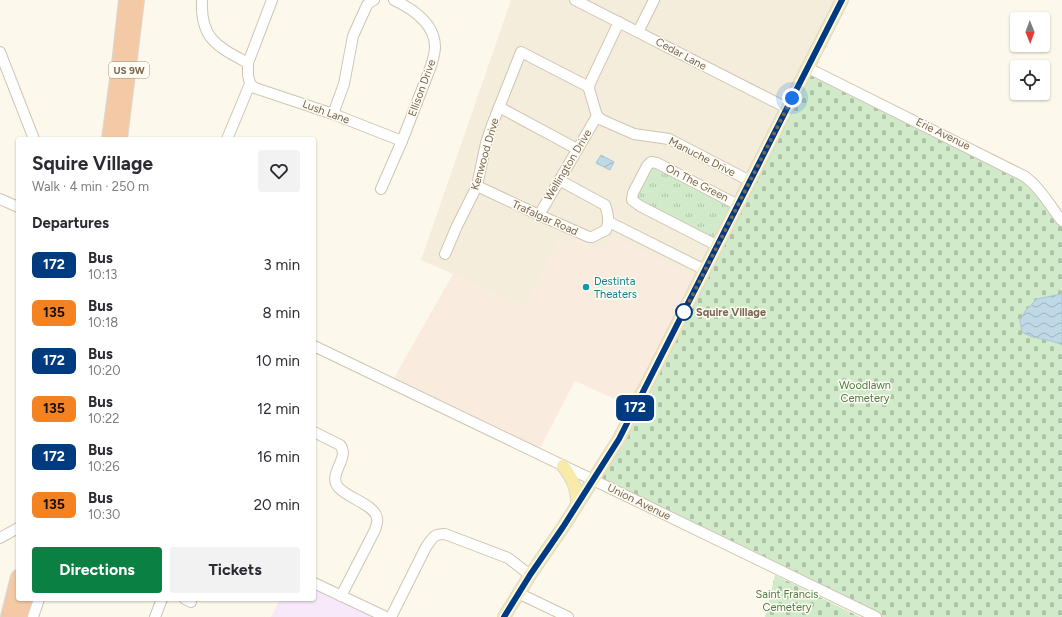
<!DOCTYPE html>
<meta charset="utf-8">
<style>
:root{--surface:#fff;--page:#f2f2f3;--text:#2b2b33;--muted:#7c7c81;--accent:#0b8043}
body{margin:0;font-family:Figtree,sans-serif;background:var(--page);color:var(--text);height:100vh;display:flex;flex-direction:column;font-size:15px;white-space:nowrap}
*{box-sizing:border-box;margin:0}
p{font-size:13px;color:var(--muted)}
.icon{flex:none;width:22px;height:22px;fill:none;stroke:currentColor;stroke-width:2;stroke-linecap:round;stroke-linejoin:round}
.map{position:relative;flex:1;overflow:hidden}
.side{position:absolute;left:16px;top:137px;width:300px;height:464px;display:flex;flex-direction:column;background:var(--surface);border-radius:4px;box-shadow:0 1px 3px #0004}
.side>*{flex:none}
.badge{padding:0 8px;border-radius:6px;font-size:14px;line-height:26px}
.needle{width:26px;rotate:179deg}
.tools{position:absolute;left:1010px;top:12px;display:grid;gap:8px}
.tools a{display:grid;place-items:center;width:40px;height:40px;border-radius:4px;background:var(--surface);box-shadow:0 1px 3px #0004;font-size:20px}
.you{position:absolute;width:20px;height:20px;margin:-10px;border:3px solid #fff;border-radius:50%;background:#1a73e8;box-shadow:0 0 0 6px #1a73e833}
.map>.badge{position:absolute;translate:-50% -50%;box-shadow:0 0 0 2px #fff}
h2{padding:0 16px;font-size:15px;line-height:36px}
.round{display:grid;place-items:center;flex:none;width:42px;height:42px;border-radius:4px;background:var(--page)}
.summary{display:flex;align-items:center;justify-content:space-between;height:68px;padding:0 16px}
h1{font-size:19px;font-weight:700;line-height:30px}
.primary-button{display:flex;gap:8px;margin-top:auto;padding:8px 16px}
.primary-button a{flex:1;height:46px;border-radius:4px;background:var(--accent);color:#fff;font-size:16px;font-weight:700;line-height:46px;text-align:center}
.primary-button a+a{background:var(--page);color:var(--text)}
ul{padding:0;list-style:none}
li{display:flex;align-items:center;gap:12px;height:48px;padding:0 16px}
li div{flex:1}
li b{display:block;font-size:15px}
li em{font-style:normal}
li .badge{min-width:44px;font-weight:700;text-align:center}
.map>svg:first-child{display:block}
.residential{fill:#f4eddb}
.commercial{fill:#f9ecde}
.education{fill:#f7e9f9}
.grass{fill:url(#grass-tufts)}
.cemetery{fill:url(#cemetery-stones)}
.water{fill:url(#water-waves);stroke:#a7c6d8}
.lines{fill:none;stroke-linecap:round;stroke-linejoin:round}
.minor-casing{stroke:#cfc5b1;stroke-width:12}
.major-casing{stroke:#dcd7d1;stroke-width:14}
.highway-casing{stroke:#dcd7d1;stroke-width:16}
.minor{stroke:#fff;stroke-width:10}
.major{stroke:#f8eaa8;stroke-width:12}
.highway{stroke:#f4caa6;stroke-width:14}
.line-casing{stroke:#fff;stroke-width:9}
.line{stroke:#003b80;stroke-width:6}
.walk{stroke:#78664f;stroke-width:4;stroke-dasharray:0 7.2}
.culture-dot{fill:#0f9aa8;stroke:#fffcf3;stroke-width:1.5}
.stop-dot{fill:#fff;stroke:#003b80;stroke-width:2}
.labels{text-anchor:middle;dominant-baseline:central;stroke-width:3;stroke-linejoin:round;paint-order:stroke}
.shield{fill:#fffcf3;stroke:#a09380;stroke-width:1}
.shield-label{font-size:10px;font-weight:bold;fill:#78664f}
.street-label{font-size:11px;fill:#78664f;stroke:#fffcf3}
.culture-label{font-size:11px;fill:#0d838f;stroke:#fffcf3;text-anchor:start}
.stop-label{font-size:11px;font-weight:bold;fill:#78664f;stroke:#fffcf3;text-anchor:start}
.park-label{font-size:11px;fill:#4c7d46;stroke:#fffcf3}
</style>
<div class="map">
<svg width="1062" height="617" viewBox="0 0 1062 617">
<defs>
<pattern id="grass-tufts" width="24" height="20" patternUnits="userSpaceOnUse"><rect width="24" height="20" fill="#d1ebca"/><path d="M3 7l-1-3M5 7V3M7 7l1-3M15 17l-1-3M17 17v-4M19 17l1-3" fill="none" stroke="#aec2a6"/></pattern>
<pattern id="cemetery-stones" width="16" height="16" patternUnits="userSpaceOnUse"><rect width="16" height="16" fill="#d1ebca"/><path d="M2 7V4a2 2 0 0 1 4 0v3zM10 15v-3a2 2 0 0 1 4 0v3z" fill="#aec2a6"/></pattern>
<pattern id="water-waves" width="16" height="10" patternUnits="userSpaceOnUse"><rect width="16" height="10" fill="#c0d9e6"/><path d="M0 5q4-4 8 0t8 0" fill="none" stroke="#a1b4bd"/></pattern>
</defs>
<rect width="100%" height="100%" fill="#fcf9ec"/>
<path class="residential" d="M 511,0 L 842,0 L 700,280 L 613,237 L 604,250 L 569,244 L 560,240 L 524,307 L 453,274 L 421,260 Z"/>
<path class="commercial" d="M 573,237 L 604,250 L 613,237 L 700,280 L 634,408 L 575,381 L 537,454 L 391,383 L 453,274 L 524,307 L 560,240 L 569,244 Z"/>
<path class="education" d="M 314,583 L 386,617 L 271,617 L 280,599 L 314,599 Z"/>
<path class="grass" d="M 651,162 L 738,205 L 718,246 L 640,206 L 633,193 Z"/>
<g class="cemetery">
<path d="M 808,68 L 1024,176 L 1062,221 L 1062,617 L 873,617 L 594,480 Z"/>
<path d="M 775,575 L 860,617 L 765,617 Z"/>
</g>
<g class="water">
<path d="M 601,155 L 614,162 L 610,170 L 596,163 Z"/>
<path d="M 1062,294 L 1062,345 C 1049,338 1034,340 1022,332 L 1020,320 L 1026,310 L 1037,299 L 1056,295 Z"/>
</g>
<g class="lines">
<defs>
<g id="minor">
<path d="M 202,0 C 200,39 218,47 248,63"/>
<path d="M 575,0 L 787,108"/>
<path d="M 619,22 L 590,83 L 589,89 L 597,116 L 602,120 L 634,134 L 669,139 L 750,181"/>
<path d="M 638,32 L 654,0"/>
<path d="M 0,52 L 34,139"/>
<path d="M 808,68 L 1024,176 C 1039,186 1051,207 1062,221"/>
<path d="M 250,84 L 255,88 L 333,114 L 402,141"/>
<path d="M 499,107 L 577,149"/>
<path d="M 333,114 L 344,84 L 353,36 L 367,5 L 370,2 L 374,0"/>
<path d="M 227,139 L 250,84 L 248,75 L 248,63 L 272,0"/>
<path d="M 477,186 L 539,215 L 589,237 L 592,237 L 606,230 C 610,222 608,213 605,205 L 559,180"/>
<path d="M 381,189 L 402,141 L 431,66 C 433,59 435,53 435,47 C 435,23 413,9 394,0"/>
<path d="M 0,199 L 18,207"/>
<path d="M 539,215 L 597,116"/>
<path d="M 609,222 L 705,270"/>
<path d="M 718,246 L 640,206 L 632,200 L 633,193 L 647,166 L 651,162 L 657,163 L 738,205"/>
<path d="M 445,254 L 457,226 L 477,186 L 486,143 L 492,125 L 521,52 L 589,87"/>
<path d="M 314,346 L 637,501 L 876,617"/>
<path d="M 314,432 L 340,445 C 351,458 326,475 339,488 C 348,498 375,505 377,518 C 378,523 376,526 375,530 L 341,596"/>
<path d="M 0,538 L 18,528"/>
<path d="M 314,583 L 386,617"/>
<path d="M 518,593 L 568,617"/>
<path d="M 185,599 L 191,602"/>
<path d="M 33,617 L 39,599"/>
<path d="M 155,617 L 162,599"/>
<path d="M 391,617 L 426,547 C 433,538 433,534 445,534 L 508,558 L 530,575"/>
</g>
<g id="major">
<path d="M 563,466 C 572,478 578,489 577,505"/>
<path d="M 504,617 L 530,575 L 563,527 L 619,439 L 842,0"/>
</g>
<g id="highway">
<path d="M 109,139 L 119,64 L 126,0"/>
<path d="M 120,139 L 137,0"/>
<path d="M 8,617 L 18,577"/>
<path d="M 20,617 L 25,599"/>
</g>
</defs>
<use href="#minor" class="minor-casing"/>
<use href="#major" class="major-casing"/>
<use href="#highway" class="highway-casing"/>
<use href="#minor" class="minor"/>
<use href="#major" class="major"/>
<use href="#highway" class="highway"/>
</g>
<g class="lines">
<defs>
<path id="line" d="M 504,617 L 530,575 L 563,527 L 619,439 L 842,0"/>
</defs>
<use href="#line" class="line-casing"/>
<use href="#line" class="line"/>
<path class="walk" d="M 684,312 L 682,316 L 792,98"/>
</g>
<circle class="culture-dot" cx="586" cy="287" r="4"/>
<circle class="stop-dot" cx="684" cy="312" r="8"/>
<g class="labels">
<rect class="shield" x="109" y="62" width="40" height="16" rx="3"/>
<g class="shield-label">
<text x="129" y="70">US 9W</text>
</g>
<g class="street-label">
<text transform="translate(681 54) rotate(28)">Cedar Lane</text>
<text transform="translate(422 88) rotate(-70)">Ellison Drive</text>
<text transform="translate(326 112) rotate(20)">Lush Lane</text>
<text transform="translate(943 134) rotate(26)">Erie Avenue</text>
<text transform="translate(485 154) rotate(-74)">Kenwood Drive</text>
<text transform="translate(702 157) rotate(27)">Manuche Drive</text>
<text transform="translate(568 165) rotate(-59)">Wellington Drive</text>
<text transform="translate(697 183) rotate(27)">On The Green</text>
<text transform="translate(545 218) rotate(24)">Trafalgar Road</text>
<text transform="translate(639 502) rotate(26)">Union Avenue</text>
</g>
<g class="culture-label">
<text x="594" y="281">Destinta<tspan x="594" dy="13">Theaters</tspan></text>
</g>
<g class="stop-label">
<text x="696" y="312">Squire Village</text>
</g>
<g class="park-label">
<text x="865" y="385">Woodlawn<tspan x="865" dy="13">Cemetery</tspan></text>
<text x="787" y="594">Saint Francis<tspan x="787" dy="13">Cemetery</tspan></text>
</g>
</g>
</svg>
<div class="tools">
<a><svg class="needle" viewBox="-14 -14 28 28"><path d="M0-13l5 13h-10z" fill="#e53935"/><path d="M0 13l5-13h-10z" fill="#7c7c81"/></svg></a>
<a><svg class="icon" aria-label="locate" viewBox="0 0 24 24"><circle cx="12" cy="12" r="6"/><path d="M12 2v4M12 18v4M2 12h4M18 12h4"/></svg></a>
</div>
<div class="you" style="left:792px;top:98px"></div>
<b class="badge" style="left:635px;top:408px;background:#003b80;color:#fff">172</b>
<section class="side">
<div class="summary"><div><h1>Squire Village</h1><p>Walk · 4 min · 250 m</p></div><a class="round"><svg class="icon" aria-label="heart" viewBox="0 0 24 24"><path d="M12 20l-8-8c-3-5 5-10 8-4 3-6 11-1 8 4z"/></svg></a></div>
<h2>Departures</h2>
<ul>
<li><span class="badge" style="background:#003b80;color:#fff">172</span><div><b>Bus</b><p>10:13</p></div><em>3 min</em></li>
<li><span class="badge" style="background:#f58220;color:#111">135</span><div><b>Bus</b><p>10:18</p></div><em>8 min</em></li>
<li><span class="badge" style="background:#003b80;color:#fff">172</span><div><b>Bus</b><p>10:20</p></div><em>10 min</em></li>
<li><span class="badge" style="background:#f58220;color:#111">135</span><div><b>Bus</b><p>10:22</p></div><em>12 min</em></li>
<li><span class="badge" style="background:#003b80;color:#fff">172</span><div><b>Bus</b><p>10:26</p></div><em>16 min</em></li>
<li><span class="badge" style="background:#f58220;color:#111">135</span><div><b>Bus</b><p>10:30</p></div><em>20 min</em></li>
</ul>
<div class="primary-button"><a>Directions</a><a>Tickets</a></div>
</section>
</div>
